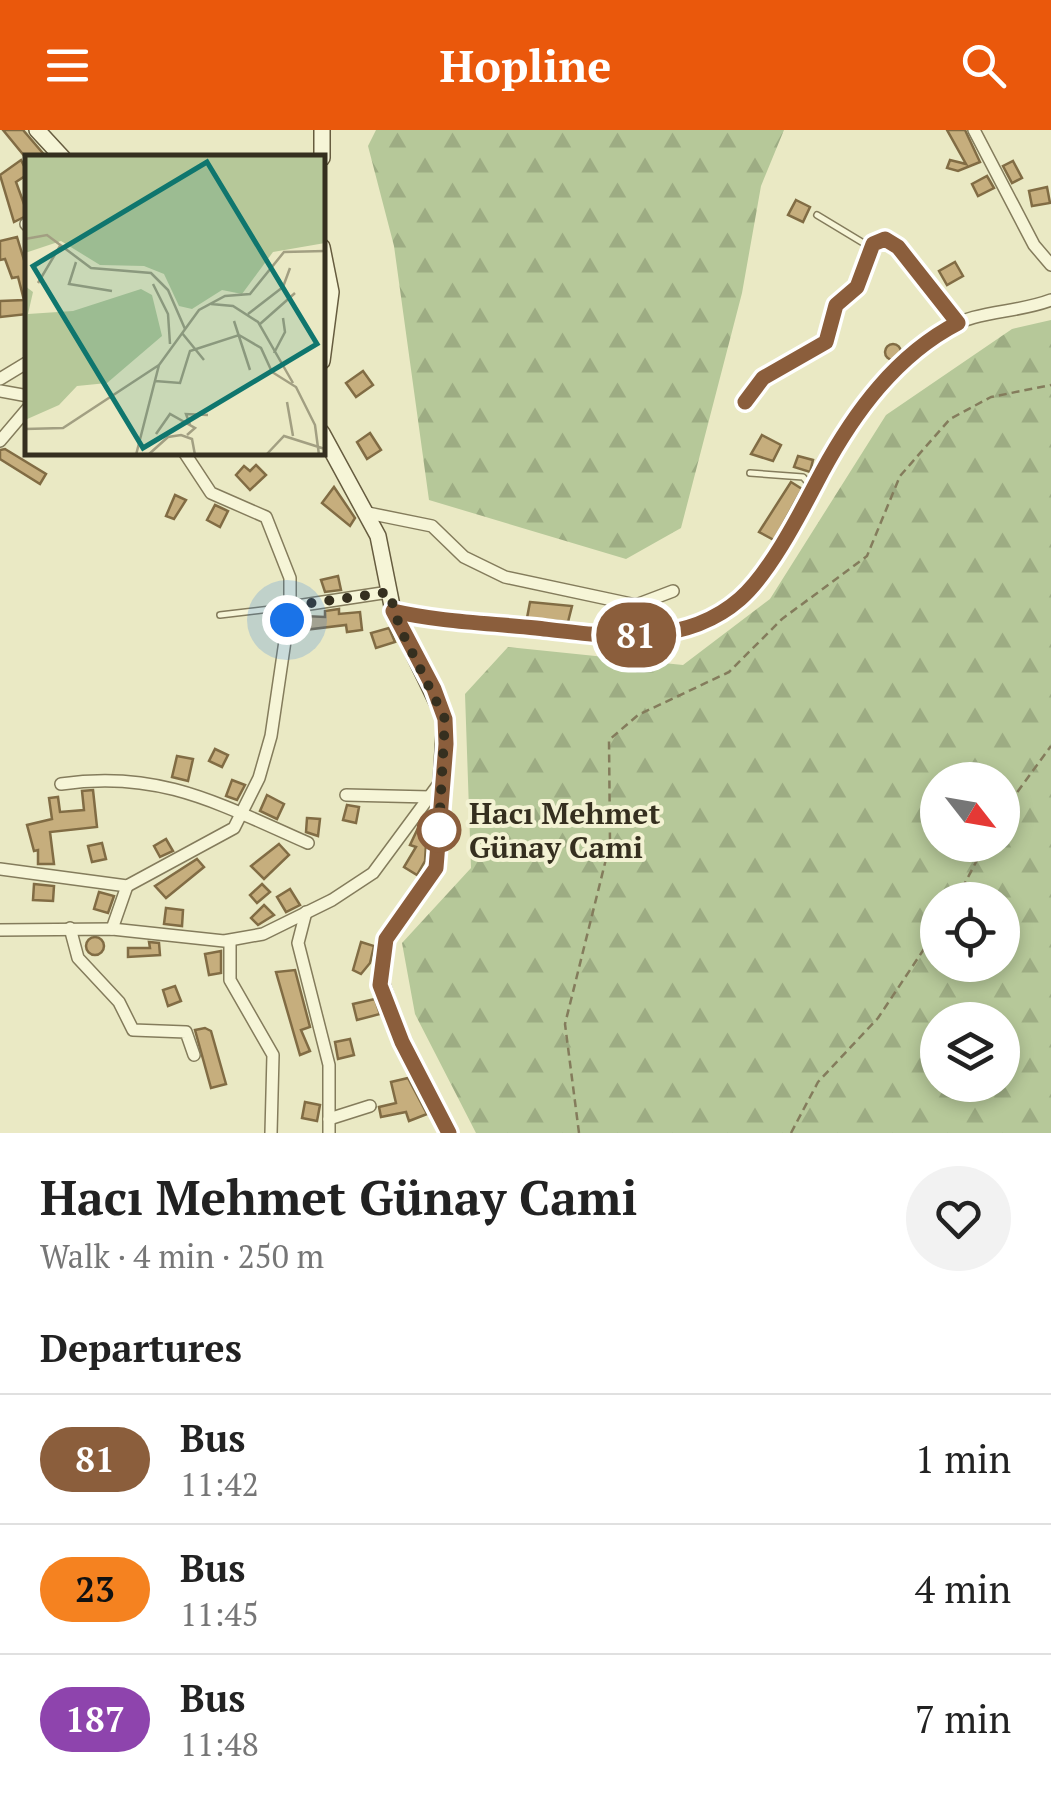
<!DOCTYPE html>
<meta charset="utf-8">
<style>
:root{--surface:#fff;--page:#f2f2f2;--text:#222;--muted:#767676;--line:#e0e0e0;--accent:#ea580c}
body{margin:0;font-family:"PT Serif",serif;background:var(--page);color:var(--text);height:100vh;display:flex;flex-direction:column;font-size:38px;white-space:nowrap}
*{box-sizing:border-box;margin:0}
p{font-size:32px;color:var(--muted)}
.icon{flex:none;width:55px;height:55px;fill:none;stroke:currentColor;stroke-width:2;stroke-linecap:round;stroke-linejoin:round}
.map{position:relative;height:1003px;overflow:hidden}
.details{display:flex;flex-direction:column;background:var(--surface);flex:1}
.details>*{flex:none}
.badge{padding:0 20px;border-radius:32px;font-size:35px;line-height:65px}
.needle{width:65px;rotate:121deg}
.fabs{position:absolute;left:920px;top:632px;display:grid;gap:20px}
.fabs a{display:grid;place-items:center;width:100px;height:100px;border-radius:50%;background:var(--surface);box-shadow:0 5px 15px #0003;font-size:50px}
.you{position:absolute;width:50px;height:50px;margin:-25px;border:8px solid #fff;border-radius:50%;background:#1a73e8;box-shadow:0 0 0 15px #1a73e833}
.map>.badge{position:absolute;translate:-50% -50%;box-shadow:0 0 0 5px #fff}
h2{padding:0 40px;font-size:38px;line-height:90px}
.round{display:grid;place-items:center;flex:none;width:105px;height:105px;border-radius:52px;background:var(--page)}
.overview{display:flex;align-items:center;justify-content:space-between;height:170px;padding:0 40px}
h1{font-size:48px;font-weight:700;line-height:75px}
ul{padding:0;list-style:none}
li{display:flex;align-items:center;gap:30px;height:130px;padding:0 40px;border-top:2px solid var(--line)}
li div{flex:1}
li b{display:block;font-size:38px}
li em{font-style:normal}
li .badge{min-width:110px;font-weight:700;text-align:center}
header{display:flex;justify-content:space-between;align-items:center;height:130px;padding:0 40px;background:var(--accent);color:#fff;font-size:45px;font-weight:700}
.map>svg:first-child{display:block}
.forest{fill:url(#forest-firs);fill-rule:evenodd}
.building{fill:#c6ae7d;stroke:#816c44;stroke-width:2.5}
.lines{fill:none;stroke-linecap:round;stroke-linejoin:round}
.lane-casing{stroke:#847c5c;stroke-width:8}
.street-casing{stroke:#847c5c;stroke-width:14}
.secondary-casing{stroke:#665c3f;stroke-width:18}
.path{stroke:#847c5c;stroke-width:2.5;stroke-dasharray:8 5;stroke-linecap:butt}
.lane{stroke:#f6f5d7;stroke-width:5}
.street{stroke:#f6f5d7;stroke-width:11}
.secondary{stroke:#f6f5d7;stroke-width:15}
.line-casing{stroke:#fff;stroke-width:22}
.line{stroke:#8b5e3c;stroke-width:15}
.walk{stroke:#352f1f;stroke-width:10;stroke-dasharray:0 18}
.stop-dot{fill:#fff;stroke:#8b5e3c;stroke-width:5}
.labels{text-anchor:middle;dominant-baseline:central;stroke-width:8;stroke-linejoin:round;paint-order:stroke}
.stop-label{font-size:30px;font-weight:bold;fill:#352f1f;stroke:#f3f2d3;text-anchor:start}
.inset-road{fill:none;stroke:#a29f82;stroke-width:2.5}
.view{fill:#0f766e;fill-opacity:0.15;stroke:#0f766e;stroke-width:5}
.inset-edge{fill:none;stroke:#352f1f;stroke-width:5}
</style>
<header><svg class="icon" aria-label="menu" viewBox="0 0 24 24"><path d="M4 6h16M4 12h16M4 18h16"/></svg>Hopline<svg class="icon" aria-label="search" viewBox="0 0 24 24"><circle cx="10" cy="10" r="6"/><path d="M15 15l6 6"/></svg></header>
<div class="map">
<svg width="1051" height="1003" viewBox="0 0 1051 1003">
<defs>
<pattern id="forest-firs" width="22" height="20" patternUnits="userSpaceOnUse" patternTransform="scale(2.5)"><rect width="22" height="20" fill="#b6c899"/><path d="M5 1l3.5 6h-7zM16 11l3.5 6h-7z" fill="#9dac83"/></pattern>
</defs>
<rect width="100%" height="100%" fill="#eae9c4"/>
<g class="forest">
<path d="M 376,0 L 784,0 L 761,56 L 742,163 L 681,398 L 626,429 L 429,370 L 394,116 L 368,16 Z"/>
<path d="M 1051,190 L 1051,1003 L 476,1003 L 415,884 L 402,813 L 471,738 L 465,564 L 508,517 L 683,535 L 770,469 L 886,285 L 1012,199 ZM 938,650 L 1002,650 L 1002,715 L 938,715 ZM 938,770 L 1002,770 L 1002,835 L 938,835 ZM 938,890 L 1002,890 L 1002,955 L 938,955 Z"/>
</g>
<g class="building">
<path d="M 3,0 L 23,0 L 47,28 L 26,28 Z"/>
<path d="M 947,0 L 965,0 L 980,32 L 958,41 L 947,38 L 950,30 L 966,34 Z"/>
<path d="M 21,30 L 28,44 L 16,52 L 28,85 L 14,92 L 0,45 Z"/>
<path d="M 1013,31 L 1022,48 L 1012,53 L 1003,36 Z"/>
<path d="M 987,46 L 994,58 L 978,66 L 972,54 Z"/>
<path d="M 1047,57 L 1050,73 L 1032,76 L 1029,61 Z"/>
<path d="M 796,70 L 810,77 L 803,92 L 788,85 Z"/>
<path d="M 17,107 L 28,143 L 28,184 L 0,187 L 0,171 L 24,170 L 18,147 L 12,148 L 5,129 L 0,130 L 0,111 Z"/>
<path d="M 955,132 L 963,146 L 947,155 L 939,141 Z"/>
<circle cx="893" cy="222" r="8"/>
<path d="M 363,241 L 373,255 L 356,267 L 346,253 Z"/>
<path d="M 370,303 L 381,320 L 367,329 L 357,312 Z"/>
<path d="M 762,305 L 781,315 L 773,331 L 751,324 Z"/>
<path d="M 5,319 L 46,344 L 40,354 L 0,329 L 0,320 Z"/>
<path d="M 798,326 L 813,330 L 810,342 L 794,337 Z"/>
<path d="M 256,335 L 266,345 L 250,360 L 236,345 L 244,336 L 250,341 Z"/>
<path d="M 791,352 L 802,359 L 774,410 L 759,402 Z"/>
<path d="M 334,357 L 355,388 L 350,396 L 322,373 Z"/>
<path d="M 175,365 L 186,370 L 174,389 L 166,386 Z"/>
<path d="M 215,375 L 228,381 L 220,397 L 207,390 Z"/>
<path d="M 338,446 L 341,460 L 325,462 L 321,450 Z"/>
<path d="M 530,472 L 572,476 L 568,492 L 527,488 Z"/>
<path d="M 339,479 L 339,484 L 360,482 L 362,500 L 347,502 L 346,495 L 304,500 L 304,486 L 325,487 L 325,481 Z"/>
<path d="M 389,498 L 395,512 L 376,518 L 371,503 Z"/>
<path d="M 215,619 L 228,625 L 222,637 L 209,631 Z"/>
<path d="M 177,626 L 193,629 L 188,651 L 172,647 Z"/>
<path d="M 232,650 L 245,655 L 237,670 L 226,666 Z"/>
<path d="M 93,660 L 97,697 L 50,702 L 54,734 L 38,734 L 38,720 L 34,721 L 27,695 L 52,689 L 49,668 L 58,667 L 60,682 L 84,680 L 82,661 Z"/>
<path d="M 267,665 L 284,674 L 277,689 L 260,681 Z"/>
<path d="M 347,675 L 359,677 L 356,693 L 343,690 Z"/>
<path d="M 307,688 L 320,689 L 318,706 L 306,702 Z"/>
<path d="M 419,696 L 427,698 L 425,731 L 417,745 L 404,737 L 416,717 L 410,715 Z"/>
<path d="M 166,709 L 173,721 L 160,727 L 154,716 Z"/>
<path d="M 102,713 L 106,729 L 92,732 L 88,716 Z"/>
<path d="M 279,714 L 289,725 L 264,749 L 251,736 Z"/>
<path d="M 197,729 L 204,737 L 166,768 L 155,756 Z"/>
<path d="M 34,754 L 54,756 L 53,771 L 33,770 Z"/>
<path d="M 262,754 L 270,762 L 257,773 L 250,765 Z"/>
<path d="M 290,759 L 300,775 L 286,782 L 277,767 Z"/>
<path d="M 99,762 L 114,766 L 108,783 L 94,779 Z"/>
<path d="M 264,775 L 274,785 L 258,795 L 251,788 Z"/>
<path d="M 166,778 L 183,780 L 182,796 L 164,794 Z"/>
<circle cx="95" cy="816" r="9"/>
<path d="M 149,812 L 159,813 L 160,825 L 128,827 L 128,818 L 150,818 Z"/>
<path d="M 361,812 L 374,816 L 370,833 L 361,844 L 353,840 Z"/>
<path d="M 221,821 L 221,843 L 209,845 L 205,824 Z"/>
<path d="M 295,840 L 310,897 L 301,900 L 310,921 L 300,925 L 276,842 Z"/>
<path d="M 175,856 L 181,871 L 168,876 L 163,860 Z"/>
<path d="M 375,869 L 380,884 L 357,890 L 353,874 Z"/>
<path d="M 205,898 L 211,901 L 226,954 L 211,958 L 195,900 Z"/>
<path d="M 350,909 L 354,925 L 338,929 L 335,912 Z"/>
<path d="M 408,948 L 427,984 L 409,991 L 406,982 L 381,987 L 379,977 L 396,973 L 391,952 Z"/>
<path d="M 305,972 L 320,975 L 317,991 L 302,988 Z"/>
</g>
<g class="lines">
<defs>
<g id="lane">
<path d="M 817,85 L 870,117"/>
<path d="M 750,343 L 803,347 L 812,357"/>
<path d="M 220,485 L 287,477"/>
</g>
<g id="street">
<path d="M 974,0 L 1034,115 L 1051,135"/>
<path d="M 26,94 L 28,96"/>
<path d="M 0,249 L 28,232"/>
<path d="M 0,261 L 28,266"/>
<path d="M 745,272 L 763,248 L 826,213 L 836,175 L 857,157 L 873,114 L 885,109 L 899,117 L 958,193"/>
<path d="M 0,311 L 28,278"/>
<path d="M 368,383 L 432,396 L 464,427 L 505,447 L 636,475 L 673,461"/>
<path d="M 290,477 L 389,462"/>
<path d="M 393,481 C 441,491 488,493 536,498 C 601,505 668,517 727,479 C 763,456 790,401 811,363 C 845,300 881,242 943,201 C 976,179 1015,184 1051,170"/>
<path d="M 61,654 C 160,639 221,675 308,713"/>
<path d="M 346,665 L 430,667"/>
<path d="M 0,739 L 127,756 L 234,698 L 259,648 L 271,606 L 290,477 L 290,448 L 266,387 L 211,363 L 184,322"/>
<path d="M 306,782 L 298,813 L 329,935 L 329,1003"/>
<path d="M 70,798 L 78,828 L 119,872 L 133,900 L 186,902 L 194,925"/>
<path d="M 112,799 L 127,756"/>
<path d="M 0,800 L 112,799 L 224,811 L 263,804 L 332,770 L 373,743 L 441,651"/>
<path d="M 230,811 L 230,850 L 273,925 L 271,1003"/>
<path d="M 329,989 L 370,976"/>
</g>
<g id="secondary">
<path d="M 37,0 L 63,28"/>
<path d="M 322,28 L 322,0"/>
<path d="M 322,117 L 331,162 L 322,231"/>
<path d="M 322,303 L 378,406 L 393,481 L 445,589 L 436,738 L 386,809 L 380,849 L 402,912 L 449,1003"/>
</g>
</defs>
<use href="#lane" class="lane-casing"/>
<use href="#street" class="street-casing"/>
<use href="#secondary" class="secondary-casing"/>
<g class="path">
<path d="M 1002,683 L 1051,616"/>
<path d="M 956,770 L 985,715"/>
<path d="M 579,1003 L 565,894 L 610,713 L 609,610 L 638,585 L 729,542 L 782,489 L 867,426 L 900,346 L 950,289 L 991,267 L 1051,255"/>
<path d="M 791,1003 L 818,952 L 878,888 L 938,798"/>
</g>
<use href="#lane" class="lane"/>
<use href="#street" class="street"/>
<use href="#secondary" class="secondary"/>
</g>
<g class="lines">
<defs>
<path id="line" d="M 449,1003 L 402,912 L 380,855 L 386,809 L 436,738 L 446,614 L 445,589 L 434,559 L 393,481 C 441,492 488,493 536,498 C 604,506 683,519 740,469 C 771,442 802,380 822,342 C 854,283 896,225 958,193 L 898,117 L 885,109 L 873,114 L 857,157 L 836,175 L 826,212 L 763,248 L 745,272"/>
</defs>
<use href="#line" class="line-casing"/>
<use href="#line" class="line"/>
<path class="walk" d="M 287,490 L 290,476 L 389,462 L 400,498 L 445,589 L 439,700"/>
</g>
<circle class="stop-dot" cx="439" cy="700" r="20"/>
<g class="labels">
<g class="stop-label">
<text x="469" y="683">Hacı Mehmet<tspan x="469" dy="34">Günay Cami</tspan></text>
</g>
</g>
<g transform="translate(25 25)">
<rect width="300" height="300" fill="#eae9c4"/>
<path d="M 0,0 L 300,0 L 300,88 L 248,97 L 217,139 L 197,135 L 167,154 L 154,151 L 139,119 L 119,111 L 75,110 L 36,86 L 0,98 ZM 0,131 L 8,137 L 3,159 L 48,156 L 116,134 L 127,140 L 137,181 L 82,228 L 52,231 L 34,250 L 0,265 Z" fill="#b6c899"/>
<path class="inset-road" d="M 0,84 L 22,80 L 66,113 L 126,118 L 143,135 L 160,174M 51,107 L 44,129 L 87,136M 13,128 L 35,91M 128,129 L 143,159 L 145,189M 186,149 L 208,151 L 233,167 L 268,228M 223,159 L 258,132 L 265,113M 209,166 L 225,215M 235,169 L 270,138M 157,178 L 179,205M 249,198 L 260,177 L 258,163M 130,226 L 155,228 L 165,196 L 214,180 L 236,193 L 247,217 L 271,232 L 290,270 L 294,300M 262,247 L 268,281M 165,270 L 161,259 L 183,260M 0,274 L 38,273 L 134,210M 131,279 L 145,259 L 170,273 L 162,280M 111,300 L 134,210 L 174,155 L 200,141 L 225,139 L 259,97 L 300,96M 123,300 L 143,282 L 156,280 L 167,284 L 170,300M 241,300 L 259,281 L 300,294"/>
<path class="view" d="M 182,7 L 292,189 L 118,293 L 8,111 Z"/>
<rect width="300" height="300" class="inset-edge"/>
</g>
</svg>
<div class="fabs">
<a><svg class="needle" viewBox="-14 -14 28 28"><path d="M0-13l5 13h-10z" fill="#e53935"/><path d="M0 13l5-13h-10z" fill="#767676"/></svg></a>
<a><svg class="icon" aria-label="locate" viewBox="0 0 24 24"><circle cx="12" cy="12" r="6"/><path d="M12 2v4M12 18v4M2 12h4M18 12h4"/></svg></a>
<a><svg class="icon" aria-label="layers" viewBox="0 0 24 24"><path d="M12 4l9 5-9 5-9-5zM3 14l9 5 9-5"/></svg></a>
</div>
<div class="you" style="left:287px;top:490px"></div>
<b class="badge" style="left:636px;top:505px;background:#8b5e3c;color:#fff">81</b>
</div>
<section class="details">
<div class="overview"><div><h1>Hacı Mehmet Günay Cami</h1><p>Walk · 4 min · 250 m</p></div><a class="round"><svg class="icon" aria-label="heart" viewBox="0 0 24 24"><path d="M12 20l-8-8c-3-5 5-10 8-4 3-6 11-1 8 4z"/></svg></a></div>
<h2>Departures</h2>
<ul>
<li><span class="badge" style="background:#8b5e3c;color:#fff">81</span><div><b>Bus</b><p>11:42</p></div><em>1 min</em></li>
<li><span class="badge" style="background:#f58220;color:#111">23</span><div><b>Bus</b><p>11:45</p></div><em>4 min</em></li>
<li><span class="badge" style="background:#8e44ad;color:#fff">187</span><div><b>Bus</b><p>11:48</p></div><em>7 min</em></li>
</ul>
</section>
